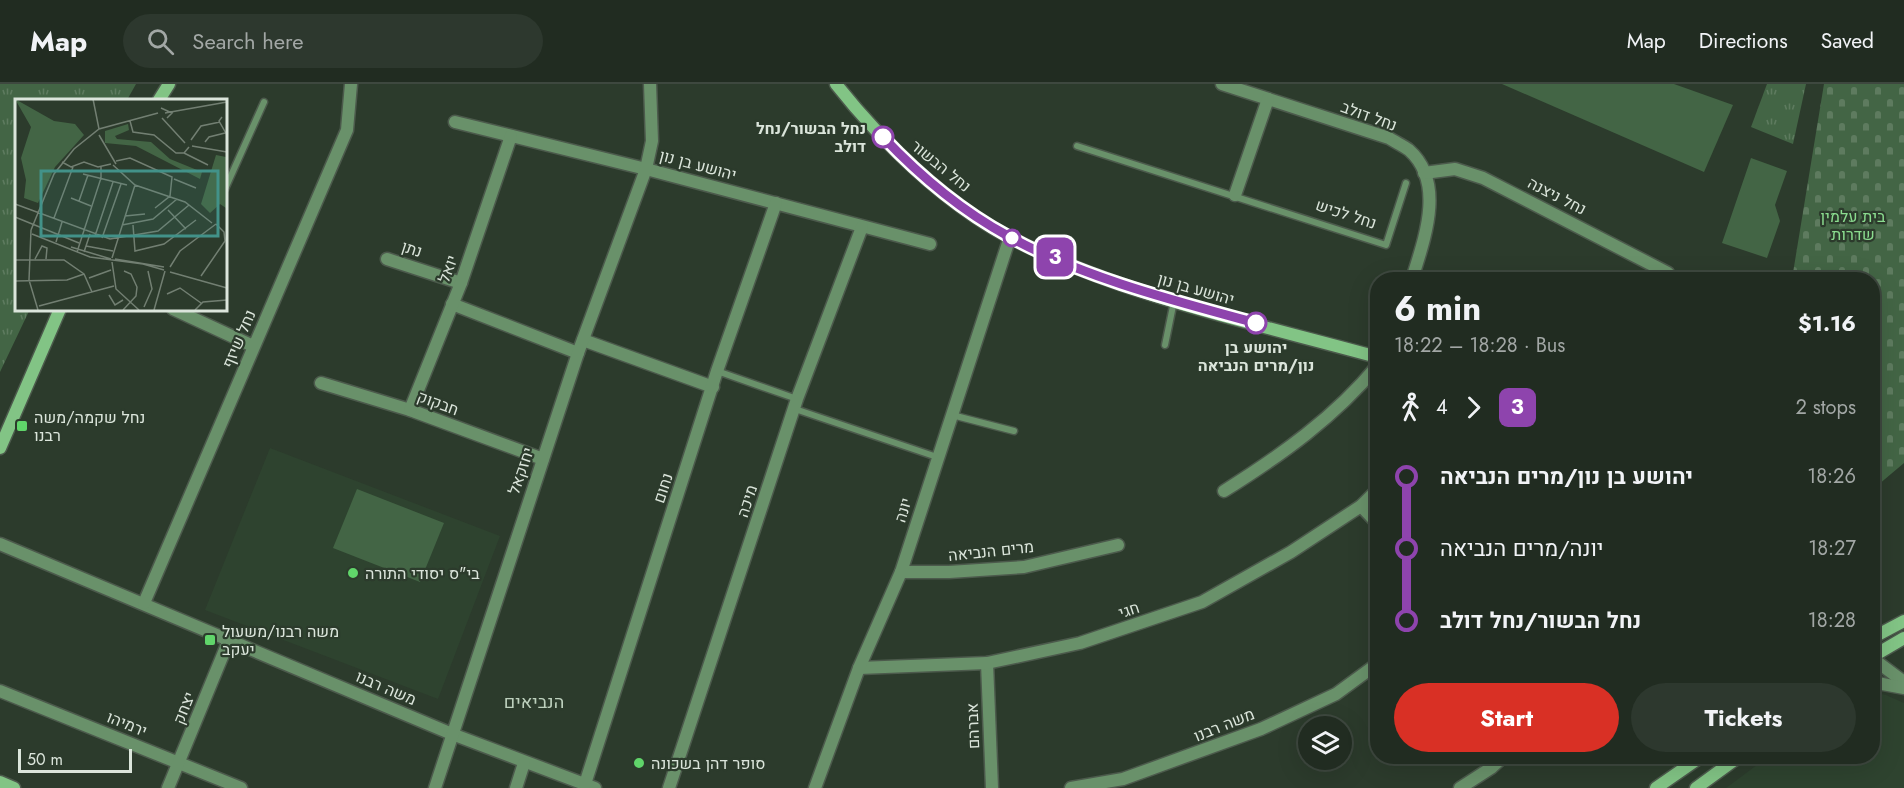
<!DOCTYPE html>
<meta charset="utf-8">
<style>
:root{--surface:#212c21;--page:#2d382e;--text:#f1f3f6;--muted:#a2a7a5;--line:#3e483f;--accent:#d93025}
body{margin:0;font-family:Jost,Heebo,sans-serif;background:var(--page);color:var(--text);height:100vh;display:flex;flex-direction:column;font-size:22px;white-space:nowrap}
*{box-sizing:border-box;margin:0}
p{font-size:20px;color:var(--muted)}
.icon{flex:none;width:33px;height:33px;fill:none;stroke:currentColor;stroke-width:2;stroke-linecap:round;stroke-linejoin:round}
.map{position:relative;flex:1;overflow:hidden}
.sheet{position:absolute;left:1370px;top:188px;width:510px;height:492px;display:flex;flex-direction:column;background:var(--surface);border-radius:24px;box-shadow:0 6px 24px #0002,0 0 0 2px var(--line)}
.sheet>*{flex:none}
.badge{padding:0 12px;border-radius:9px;font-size:21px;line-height:39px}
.buttons{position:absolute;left:1298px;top:632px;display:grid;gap:12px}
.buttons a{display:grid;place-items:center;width:54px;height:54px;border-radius:50%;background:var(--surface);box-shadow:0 6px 24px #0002,0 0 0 2px var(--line);font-size:30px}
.scale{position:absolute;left:18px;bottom:15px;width:114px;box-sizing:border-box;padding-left:6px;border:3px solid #dbe5db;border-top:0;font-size:16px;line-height:21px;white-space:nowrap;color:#dbe5db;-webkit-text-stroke:4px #2c3b2c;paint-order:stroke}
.map>.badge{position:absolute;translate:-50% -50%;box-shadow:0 0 0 3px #fff}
.legs{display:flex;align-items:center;gap:9px;height:66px;padding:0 24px;font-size:20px}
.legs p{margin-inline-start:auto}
.head{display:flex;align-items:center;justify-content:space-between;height:102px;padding:0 24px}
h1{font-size:33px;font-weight:700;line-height:45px}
.cta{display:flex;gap:12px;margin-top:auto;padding:12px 24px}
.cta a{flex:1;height:69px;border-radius:36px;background:var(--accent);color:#fff;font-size:24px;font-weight:700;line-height:69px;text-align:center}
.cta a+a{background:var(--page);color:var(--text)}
ul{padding:0 24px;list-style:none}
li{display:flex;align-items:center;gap:21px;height:72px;font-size:22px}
li i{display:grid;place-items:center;width:9px;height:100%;margin:0 8px;background:currentColor}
li i::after{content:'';width:15px;height:15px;margin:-8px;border:4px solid;border-radius:50%;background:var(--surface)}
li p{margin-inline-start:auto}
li:first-child i{background:linear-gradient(#0000 50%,currentColor 0)}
li:last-child i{background:linear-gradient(currentColor 50%,#0000 0)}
header{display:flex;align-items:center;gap:36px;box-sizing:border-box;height:84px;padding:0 30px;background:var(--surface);border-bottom:2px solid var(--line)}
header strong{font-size:28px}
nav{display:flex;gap:33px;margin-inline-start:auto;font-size:21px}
.search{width:420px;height:54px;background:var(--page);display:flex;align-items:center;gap:15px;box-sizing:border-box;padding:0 21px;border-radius:33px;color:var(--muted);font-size:22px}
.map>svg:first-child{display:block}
.built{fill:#2e432f}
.grass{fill:url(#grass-tufts)}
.cemetery{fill:url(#cemetery-stones)}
.green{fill:#436545}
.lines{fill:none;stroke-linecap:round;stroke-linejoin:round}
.lane-casing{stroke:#4c5a4c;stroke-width:9}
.street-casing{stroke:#4c5a4c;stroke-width:15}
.secondary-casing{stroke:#4c5a4c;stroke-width:15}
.lane{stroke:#69916a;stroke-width:6}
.street{stroke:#69916a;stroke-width:12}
.secondary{stroke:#82c485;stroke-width:12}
.line-1-casing{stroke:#fff;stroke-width:14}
.line-1{stroke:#8e44ad;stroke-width:9}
.stop-1-dot{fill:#fff;stroke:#8e44ad;stroke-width:3}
.poi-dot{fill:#60d56a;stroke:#2c3b2c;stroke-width:2}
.labels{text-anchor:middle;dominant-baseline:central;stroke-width:4.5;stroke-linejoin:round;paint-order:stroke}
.street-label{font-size:16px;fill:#dbe5db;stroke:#2c3b2c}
.stop-label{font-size:16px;font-weight:bold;fill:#dbe5db;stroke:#2c3b2c;text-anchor:end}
.park-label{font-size:16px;fill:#8bdc8f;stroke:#2c3b2c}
.poi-label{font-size:16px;fill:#dbe5db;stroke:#2c3b2c;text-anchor:start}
.neighbourhood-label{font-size:18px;fill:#bdd0bd;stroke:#2c3b2c}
.inset-road{fill:none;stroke:#727f72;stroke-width:1.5}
.view{fill:#429289;fill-opacity:0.15;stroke:#429289;stroke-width:3}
.inset-edge{fill:none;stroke:#dbe5db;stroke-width:3}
</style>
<header>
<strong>Map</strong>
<div class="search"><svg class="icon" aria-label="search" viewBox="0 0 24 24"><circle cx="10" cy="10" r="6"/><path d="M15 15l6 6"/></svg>Search here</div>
<nav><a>Map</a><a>Directions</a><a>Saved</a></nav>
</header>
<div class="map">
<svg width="1904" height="704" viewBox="0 0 1904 704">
<defs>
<pattern id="grass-tufts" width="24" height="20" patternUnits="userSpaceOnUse" patternTransform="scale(1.5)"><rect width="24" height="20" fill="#436545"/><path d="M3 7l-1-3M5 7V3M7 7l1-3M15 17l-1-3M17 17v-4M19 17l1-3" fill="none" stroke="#5e7b5f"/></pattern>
<pattern id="cemetery-stones" width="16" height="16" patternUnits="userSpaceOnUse" patternTransform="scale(1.5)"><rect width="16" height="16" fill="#436545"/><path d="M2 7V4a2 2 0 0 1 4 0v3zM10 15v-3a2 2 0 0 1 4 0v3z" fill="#5e7b5f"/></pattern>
</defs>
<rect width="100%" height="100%" fill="#2c3b2c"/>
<g class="built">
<path d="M 270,364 L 500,452 L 438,615 L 205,526 Z"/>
<path d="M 1872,608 L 1886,611 L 1904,619 L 1904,704 L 1726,704 L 1769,672 L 1872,672 Z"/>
</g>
<g class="grass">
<path d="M 0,0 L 136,0 L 127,16 L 16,16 L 16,225 L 30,225 L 0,288 Z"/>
<path d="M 1767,0 L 1806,0 L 1793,60 L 1751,43 Z"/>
</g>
<path class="cemetery" d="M 1824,0 L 1904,0 L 1904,379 L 1872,406 L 1872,195 L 1792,195 Z"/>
<g class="green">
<path d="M 1502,0 L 1674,0 L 1733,21 L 1704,88 Z"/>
<path d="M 1751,74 L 1787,87 L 1775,121 L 1780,137 L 1767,174 L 1722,159 Z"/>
<path d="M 357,405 L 444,439 L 420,498 L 333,464 Z"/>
</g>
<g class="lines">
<defs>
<g id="lane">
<path d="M 1077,62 L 1386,161 L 1406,99"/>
<path d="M 225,105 L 264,18"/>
<path d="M 1165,261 L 1174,217"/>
<path d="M 717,287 L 797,315"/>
<path d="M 795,325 L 937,373"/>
<path d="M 952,331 L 1014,347"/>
</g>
<g id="street">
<path d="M 1222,0 L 1389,54 C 1395,58 1404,62 1409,66 C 1446,99 1424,156 1412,195"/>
<path d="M 455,38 L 646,85 L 930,160"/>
<path d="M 1424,89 L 1455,85 L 1483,94 L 1668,189"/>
<path d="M 1235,111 L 1268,15"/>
<path d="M 387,175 L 461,199"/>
<path d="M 452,220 L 578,269"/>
<path d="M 173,225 L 253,262"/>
<path d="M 583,256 L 713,303"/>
<path d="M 321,299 L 410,326 L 543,375"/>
<path d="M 410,326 L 461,199 L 511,52"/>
<path d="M 1224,407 C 1280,372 1335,333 1377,282"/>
<path d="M 1361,422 L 1377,439"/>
<path d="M 0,460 L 452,650 L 595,704"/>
<path d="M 901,488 L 949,488 L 1024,483 L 1118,461"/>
<path d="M 144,519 L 347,46 L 351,0"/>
<path d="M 1876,577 L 1904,598"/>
<path d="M 987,579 L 992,704"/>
<path d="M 859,584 L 987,579 L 1080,559 L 1202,518 L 1291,468 L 1361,422 L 1377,406"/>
<path d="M 1872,598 L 1904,604"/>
<path d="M 0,607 L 241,704"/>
<path d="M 585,700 L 717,287 L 776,119"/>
<path d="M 168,704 L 229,556"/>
<path d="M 435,704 L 578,269 L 646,85 L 652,57 L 650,0"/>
<path d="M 516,704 L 524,679"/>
<path d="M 669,704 L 797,315 L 862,143"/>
<path d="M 815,704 L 859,584 L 901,488 L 1010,153"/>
<path d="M 1071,704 L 1123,695 L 1261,645 L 1336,610 L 1377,580"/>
<path d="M 1460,704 L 1491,684 L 1504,672"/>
</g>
<g id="secondary">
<path d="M 836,0 C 881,57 945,119 1009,153 C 1123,212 1254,239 1377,273"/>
<path d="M 159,16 L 169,0"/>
<path d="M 0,364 L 60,225"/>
<path d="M 1872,554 L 1904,537"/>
<path d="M 1872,563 L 1876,577 L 1872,587"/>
<path d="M 1875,571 L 1904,554"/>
<path d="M 0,698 L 14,704"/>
<path d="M 1656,704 L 1702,672"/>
<path d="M 1696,704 L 1740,672"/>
</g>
</defs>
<use href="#lane" class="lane-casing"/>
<use href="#street" class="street-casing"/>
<use href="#secondary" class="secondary-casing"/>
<use href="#lane" class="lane"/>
<use href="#street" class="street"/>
<use href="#secondary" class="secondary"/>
</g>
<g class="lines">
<defs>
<path id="line-1" d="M 883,53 C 919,91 962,127 1008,152 C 1081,193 1175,217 1256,239"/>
</defs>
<use href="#line-1" class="line-1-casing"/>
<use href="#line-1" class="line-1"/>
</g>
<g class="stop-1-dot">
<circle cx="883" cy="53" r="10"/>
<circle cx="1012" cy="154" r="8"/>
<circle cx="1256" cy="239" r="10"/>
</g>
<g class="poi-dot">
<rect x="16" y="336" width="12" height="12" rx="3"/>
<circle cx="353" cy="489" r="6"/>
<rect x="204" y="550" width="12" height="12" rx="3"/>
<circle cx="639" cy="679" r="6"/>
</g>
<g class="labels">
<g class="street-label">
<text transform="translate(1369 32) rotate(20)">נחל דולב</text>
<text transform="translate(698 81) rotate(15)">יהושע בן נון</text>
<text transform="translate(941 82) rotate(39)">נחל הבשור</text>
<text transform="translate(1557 112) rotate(27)">נחל ניצנה</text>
<text transform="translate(1346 130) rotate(18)">נחל לכיש</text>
<text transform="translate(412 165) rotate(18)">נתן</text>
<text transform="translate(448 185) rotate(-70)">יואל</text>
<text transform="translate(1196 205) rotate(16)">יהושע בן נון</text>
<text transform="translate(239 255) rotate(-67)">נחל שיזף</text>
<text transform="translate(438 319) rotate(20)">חבקוק</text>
<text transform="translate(521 387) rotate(-71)">יחזקאל</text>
<text transform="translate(663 404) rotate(-72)">נחום</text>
<text transform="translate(747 417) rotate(-72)">מיכה</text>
<text transform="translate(903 426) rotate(-73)">יונה</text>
<text transform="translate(991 467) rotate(-6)">מרים הנביאה</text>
<text transform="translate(1129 526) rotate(-18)">חגי</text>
<text transform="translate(386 604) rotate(23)">משה רבנו</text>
<text transform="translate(184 624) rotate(-68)">יצחק</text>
<text transform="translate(127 640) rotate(22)">ירמיהו</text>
<text transform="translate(1224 641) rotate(-22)">משה רבנו</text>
<text transform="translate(973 642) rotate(-92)">אברהם</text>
</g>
<g class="stop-label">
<text x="866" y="44">נחל הבשור/נחל<tspan x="866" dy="18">דולב</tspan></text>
<text x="1256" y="263" text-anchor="middle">יהושע בן<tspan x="1256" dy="18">נון/מרים הנביאה</tspan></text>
</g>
<g class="park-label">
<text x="1853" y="132">בית עלמין<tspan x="1853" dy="18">שדרות</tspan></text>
</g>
<g class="poi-label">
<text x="34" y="333">נחל שקמה/משה<tspan x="34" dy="18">רבנו</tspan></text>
<text x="365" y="489">בי"ס יסודי התורה</text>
<text x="222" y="547">משה רבנו/משעול<tspan x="222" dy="18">יעקב</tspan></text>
<text x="651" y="679">סופר דהן בשכונה</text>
</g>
<g class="neighbourhood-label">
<text x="534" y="618">הנביאים</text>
</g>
</g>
<g transform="translate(15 15)">
<rect width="212" height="212" fill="#2c3b2c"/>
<path d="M 0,0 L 39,22 L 60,25 L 69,36 L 40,68 L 23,104 L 9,99 L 11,81 L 6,59 L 16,28 Z" fill="#436545"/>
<path d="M 201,56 L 211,58 L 211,109 L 205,105 L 195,114 L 186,105 Z" fill="#436545"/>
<path d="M 113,25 L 114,31 L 100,37 L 102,40 L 136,43 L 155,60 L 187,73 L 185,80 L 121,47 L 90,44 L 90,32 Z" fill="#436545"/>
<path class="inset-road" d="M 78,0 L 84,30M 146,9 L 157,14 L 152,19M 150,14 L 212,3M 207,18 L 204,22 L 212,36M 147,19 L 170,44M 115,22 L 118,33 L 139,36 L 161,54 L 169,54 L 174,48M 84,36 L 101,65M 176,41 L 186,27 L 205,23M 190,43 L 194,38 L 210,34M 177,47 L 212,53M 169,54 L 193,66M 101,62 L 115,59 L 157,78 L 155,97 L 140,109M 47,63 L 56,68 L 69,63 L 83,68 L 96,65M 98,66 L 120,86 L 170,103 L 197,124M 68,75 L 112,86M 159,80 L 181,89M 56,99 L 76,107M 64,102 L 73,76M 0,105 L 95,140 L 143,132 L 174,106M 153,111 L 171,130M 110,117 L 130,115M 0,118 L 64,144M 39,119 L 58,68M 201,125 L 209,133 L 210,142M 107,126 L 138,120 L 162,100M 118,126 L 120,152 L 149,145 L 181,121M 16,131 L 39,75 L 59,50 L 84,30 L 143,14M 16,131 L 14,181 L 23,211M 17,135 L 75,158 L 128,165 L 149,171M 80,137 L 98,83M 87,139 L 106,85M 41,143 L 47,123M 71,147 L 98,152M 56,148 L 96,160M 62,153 L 86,79 L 86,68M 69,153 L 75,135M 97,159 L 120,86M 20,160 L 27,147 L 32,149 L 31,160M 100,160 L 149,168M 0,161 L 49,161 L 69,175 L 77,193M 97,163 L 101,190 L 124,211M 155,168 L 165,152 L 201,125M 155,173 L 212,189M 186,177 L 210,142M 74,179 L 96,171M 0,182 L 52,181 L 69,175M 152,195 L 165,189 L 186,204M 94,196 L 100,206 L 108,201M 24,207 L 99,187M 129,208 L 137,190 L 133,172M 108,211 L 121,197 L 122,188 L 116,175 L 109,172M 139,211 L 150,172M 180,211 L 188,203 L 212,201"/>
<path class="view" d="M 26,72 L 203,72 L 203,137 L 26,137 Z"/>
<rect width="212" height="212" class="inset-edge"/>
</g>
</svg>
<div class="buttons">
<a><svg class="icon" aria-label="layers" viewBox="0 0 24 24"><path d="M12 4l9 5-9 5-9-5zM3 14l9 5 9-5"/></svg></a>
</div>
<div class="scale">50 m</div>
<b class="badge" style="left:1055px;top:173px;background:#8e44ad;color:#fff">3</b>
<section class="sheet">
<div class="head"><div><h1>6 min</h1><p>18:22 – 18:28 · Bus</p></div><b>$1.16</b></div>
<div class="legs"><svg class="icon" aria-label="walk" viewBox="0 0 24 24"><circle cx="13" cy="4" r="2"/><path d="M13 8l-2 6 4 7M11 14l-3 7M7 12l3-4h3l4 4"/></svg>4<svg class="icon" aria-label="forward" viewBox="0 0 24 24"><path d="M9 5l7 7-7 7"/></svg><b class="badge" style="background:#8e44ad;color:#fff">3</b><p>2 stops</p></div>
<ul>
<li><i style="color:#8e44ad"></i><b>יהושע בן נון/מרים הנביאה</b><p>18:26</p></li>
<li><i style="color:#8e44ad"></i><span>יונה/מרים הנביאה</span><p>18:27</p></li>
<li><i style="color:#8e44ad"></i><b>נחל הבשור/נחל דולב</b><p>18:28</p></li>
</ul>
<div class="cta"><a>Start</a><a>Tickets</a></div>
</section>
</div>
